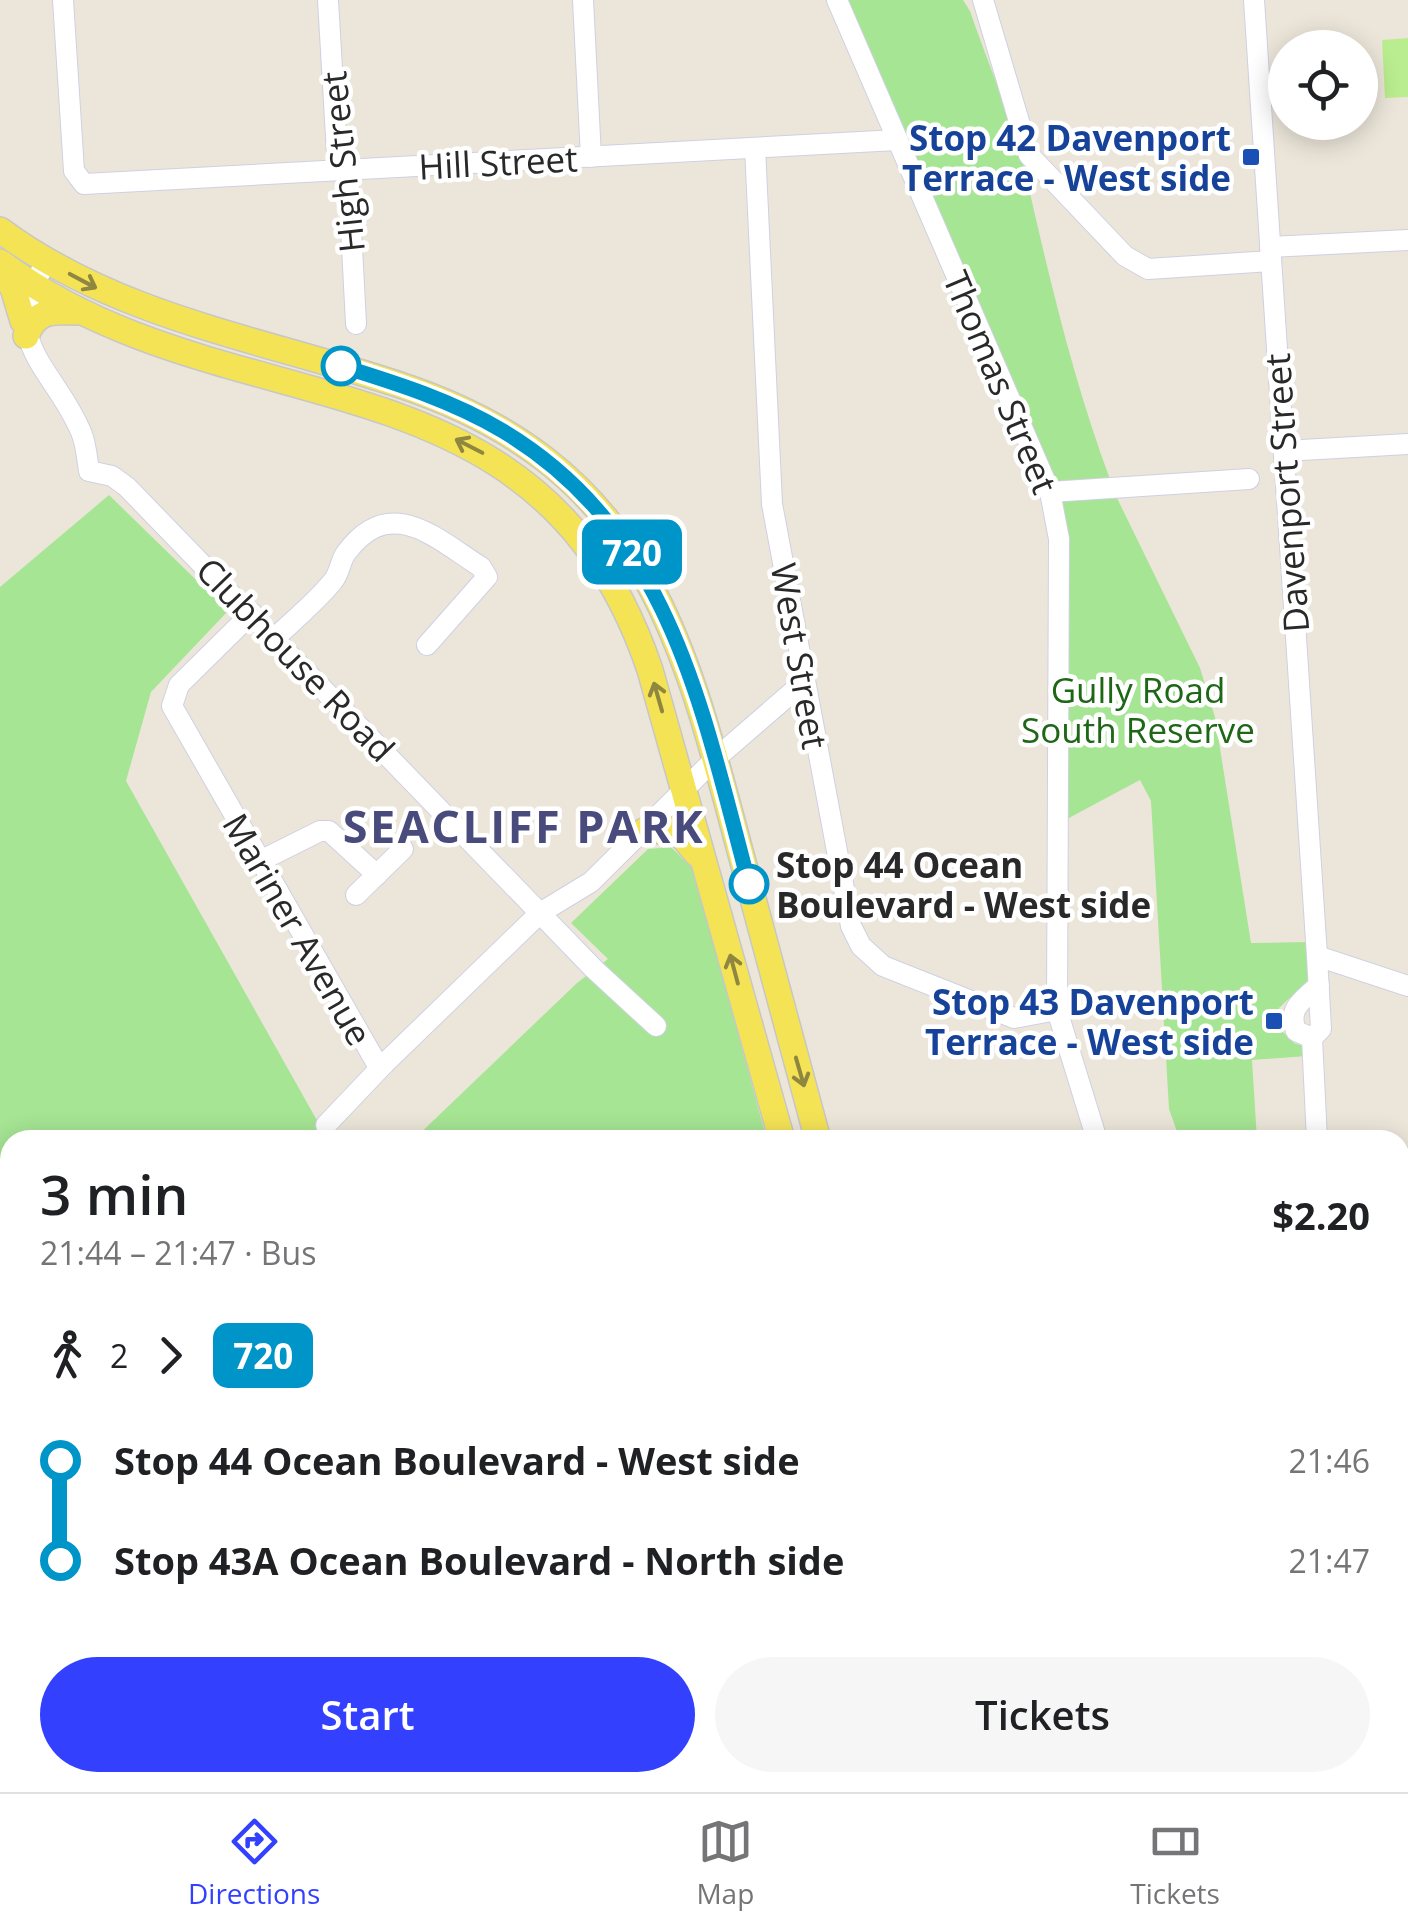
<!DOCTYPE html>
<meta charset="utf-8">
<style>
:root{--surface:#fff;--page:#f6f6f6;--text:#202124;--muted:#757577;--line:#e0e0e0;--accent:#3341ff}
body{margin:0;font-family:"Open Sans",sans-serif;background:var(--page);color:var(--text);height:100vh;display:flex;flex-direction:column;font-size:38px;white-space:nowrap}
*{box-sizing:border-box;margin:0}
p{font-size:32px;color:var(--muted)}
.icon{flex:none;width:55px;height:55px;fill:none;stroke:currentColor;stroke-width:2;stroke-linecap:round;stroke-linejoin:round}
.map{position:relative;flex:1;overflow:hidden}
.details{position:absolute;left:0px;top:1130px;width:1410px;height:662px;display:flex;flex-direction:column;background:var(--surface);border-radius:30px 30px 0 0;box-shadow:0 5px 25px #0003}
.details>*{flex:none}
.badge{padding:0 20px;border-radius:15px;font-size:35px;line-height:65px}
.controls{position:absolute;left:1268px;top:30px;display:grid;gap:20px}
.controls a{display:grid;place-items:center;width:110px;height:110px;border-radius:50%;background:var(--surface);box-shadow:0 5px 25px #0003;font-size:50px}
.map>.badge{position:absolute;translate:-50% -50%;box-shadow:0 0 0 5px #fff}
.legs{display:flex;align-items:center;gap:15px;height:110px;padding:0 40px;font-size:32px}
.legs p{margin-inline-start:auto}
.headline{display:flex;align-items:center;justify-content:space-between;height:170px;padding:0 40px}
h1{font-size:55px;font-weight:600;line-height:75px}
.cta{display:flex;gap:20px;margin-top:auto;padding:20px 40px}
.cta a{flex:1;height:115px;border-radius:60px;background:var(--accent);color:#fff;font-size:40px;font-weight:600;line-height:115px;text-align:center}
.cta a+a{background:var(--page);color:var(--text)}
ul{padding:0 40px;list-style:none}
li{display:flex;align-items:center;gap:35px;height:100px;font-size:38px}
li i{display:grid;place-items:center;width:15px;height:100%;margin:0 12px;background:currentColor}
li i::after{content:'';width:25px;height:25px;margin:-12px;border:8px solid;border-radius:50%;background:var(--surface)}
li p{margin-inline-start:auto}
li:first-child i{background:linear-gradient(#0000 50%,currentColor 0)}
li:last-child i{background:linear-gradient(currentColor 50%,#0000 0)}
.tab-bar{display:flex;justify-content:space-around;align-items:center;height:140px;border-top:2px solid var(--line);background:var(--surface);font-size:28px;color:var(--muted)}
.tab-bar a{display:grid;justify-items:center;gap:5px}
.tab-bar .active{color:var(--accent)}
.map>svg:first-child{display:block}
.green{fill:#a6e594}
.pitch{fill:#baed8f}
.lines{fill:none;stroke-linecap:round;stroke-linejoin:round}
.stream{stroke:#68bdf2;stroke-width:4}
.minor-casing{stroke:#cfd0e2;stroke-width:22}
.major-casing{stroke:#c7c7c7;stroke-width:28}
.minor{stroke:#fff;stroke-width:20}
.major{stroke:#f5e356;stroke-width:25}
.oneway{stroke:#8f8640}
.line-1-casing{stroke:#fff;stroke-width:22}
.line-1{stroke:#0095c8;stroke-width:15}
.transit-dot{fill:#1a4fb4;stroke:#fff;stroke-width:4}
.stop-1-dot{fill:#fff;stroke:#0095c8;stroke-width:5}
.labels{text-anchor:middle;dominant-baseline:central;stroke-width:9;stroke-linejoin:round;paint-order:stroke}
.transit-label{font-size:35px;font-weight:bold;fill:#164399;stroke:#fff;text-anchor:end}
.street-label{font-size:35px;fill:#292929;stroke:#fff}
.park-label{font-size:35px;fill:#1e6717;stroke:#fff}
.stop-label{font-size:35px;font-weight:bold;fill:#292929;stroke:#fff;text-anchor:start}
.district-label{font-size:45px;font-weight:bold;letter-spacing:2.5px;fill:#484b7b;stroke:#fff}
</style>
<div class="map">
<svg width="1408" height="1792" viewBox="0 0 1408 1792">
<rect width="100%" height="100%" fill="#ece6da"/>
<g class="green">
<path d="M 846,0 L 963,0 L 970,11 C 988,64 1012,117 1025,171 C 1049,277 1073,380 1111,482 L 1053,485 Z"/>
<path d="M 109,495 L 228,611 L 151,692 L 126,781 L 328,1140 L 10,1140 L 10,1390 L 0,1380 L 0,587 Z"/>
<path d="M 1116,496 L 1200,668 L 1215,717 L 1251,943 L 1307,942 L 1310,979 L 1279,1008 L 1279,1028 L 1294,1043 L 1306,1047 L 1307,1056 L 1252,1060 L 1257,1140 L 1180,1140 L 1169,1109 L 1151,801 L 1140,780 L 1067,819 L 1060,507 L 1062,501 Z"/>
<path d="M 671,847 L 693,869 L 767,1140 L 413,1140 L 577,983 L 608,959 L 571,923 L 648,849 Z"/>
<path d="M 940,1782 L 943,1792 L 419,1792 L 410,1783 Z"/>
</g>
<path class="pitch" d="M 1408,38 L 1408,97 L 1385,98 L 1382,40 Z"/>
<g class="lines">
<path class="stream" d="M 1400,1729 L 1408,1737"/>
<defs>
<g id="minor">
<path d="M 63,0 L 74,171 L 84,184 L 897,140"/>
<path d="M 328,0 L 337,154 L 348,170 L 356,324"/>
<path d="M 583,0 L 591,157"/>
<path d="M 837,0 L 1050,492 L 1059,539 L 1057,1010 L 1097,1140"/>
<path d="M 983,0 L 1029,155 L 1125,256 L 1148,269 L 1271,261"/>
<path d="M 1254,0 L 1317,956 L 1321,1029 L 1312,1038"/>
<path d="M 755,148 L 772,504 L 851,926 L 861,946 L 883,966 L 1014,1018 L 1057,1010"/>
<path d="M 1270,247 L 1408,240"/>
<path d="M 41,271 C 0,345 55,369 81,432 C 86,443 87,458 89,471 L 112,476 L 127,487 L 594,969 L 656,1026"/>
<path d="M 1284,451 L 1408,444"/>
<path d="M 1050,492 L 1249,479"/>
<path d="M 252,613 L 179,685 L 172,706 L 377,1064 L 384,1064 L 540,913 L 591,882 L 715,759 L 804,682"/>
<path d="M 276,637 C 295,619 317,601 333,581 C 340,573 340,561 346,553 C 390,493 435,538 481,567 L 487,577 L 427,645"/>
<path d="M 258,862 L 320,831 L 329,831 L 377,875"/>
<path d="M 356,895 L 403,849"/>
<path d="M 1317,956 L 1408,986"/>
<path d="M 326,1125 L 384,1064"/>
<path d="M 1317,1140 L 1312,1038 L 1296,1031 C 1287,1008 1303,1000 1319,985"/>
</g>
<g id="major">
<path d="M 0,230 C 119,318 263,339 400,385 C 640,465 681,628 739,847 C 765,945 791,1043 818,1140"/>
<path d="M 0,262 C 229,434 538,338 650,670 L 782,1140"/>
<path d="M 0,268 L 13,288 L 23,321"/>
<path d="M 26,336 C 36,310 51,311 76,312"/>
<path d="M 644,831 L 677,830 L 697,854"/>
<path d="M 961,1782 L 964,1792"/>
<path d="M 998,1782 L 1001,1792"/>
</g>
</defs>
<use href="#minor" class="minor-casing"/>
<use href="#major" class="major-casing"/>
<use href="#minor" class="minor"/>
<use href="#major" class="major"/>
</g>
<defs><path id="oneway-shaft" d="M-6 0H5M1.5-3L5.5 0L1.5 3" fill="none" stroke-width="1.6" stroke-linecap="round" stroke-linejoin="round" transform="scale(2.5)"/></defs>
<g class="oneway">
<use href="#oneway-shaft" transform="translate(83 281) rotate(28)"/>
<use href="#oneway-shaft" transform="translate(469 446) rotate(-153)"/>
<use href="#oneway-shaft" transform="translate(658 697) rotate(-106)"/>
<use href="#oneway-shaft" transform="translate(734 969) rotate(-105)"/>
<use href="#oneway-shaft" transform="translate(800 1072) rotate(74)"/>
</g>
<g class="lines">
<defs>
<path id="line-1" d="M 341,366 C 396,383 453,401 503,431 C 671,532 702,709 749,884"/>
</defs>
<use href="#line-1" class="line-1-casing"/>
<use href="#line-1" class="line-1"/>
</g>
<g class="transit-dot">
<rect x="1241" y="147" width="20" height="20" rx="5"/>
<rect x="1264" y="1011" width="20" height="20" rx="5"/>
</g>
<g class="stop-1-dot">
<circle cx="341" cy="366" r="18"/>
<circle cx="749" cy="884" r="18"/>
</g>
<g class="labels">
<g class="transit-label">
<text x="1231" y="137">Stop 42 Davenport<tspan x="1231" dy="40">Terrace - West side</tspan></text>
<text x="1254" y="1001">Stop 43 Davenport<tspan x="1254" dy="40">Terrace - West side</tspan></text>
</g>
<g class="street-label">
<text transform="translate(342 162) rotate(-96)">High Street</text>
<text transform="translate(498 162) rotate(-3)">Hill Street</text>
<text transform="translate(1001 382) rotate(67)">Thomas Street</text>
<text transform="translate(1286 493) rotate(-94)">Davenport Street</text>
<text transform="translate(800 656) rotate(80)">West Street</text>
<text transform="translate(296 659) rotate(46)">Clubhouse Road</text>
<text transform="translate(298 929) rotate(60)">Mariner Avenue</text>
</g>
<g class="park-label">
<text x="1138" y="689">Gully Road<tspan x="1138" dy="40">South Reserve</tspan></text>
</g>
<g class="stop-label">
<text x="776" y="864">Stop 44 Ocean<tspan x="776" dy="40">Boulevard - West side</tspan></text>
</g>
<g class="district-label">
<text x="524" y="825">SEACLIFF PARK</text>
</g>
</g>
</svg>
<div class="controls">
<a><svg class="icon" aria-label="locate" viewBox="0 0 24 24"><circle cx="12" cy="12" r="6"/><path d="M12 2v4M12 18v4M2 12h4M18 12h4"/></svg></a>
</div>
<b class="badge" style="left:632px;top:552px;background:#0095c8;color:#fff">720</b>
<section class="details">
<div class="headline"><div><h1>3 min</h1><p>21:44 – 21:47 · Bus</p></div><b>$2.20</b></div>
<div class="legs"><svg class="icon" aria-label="walk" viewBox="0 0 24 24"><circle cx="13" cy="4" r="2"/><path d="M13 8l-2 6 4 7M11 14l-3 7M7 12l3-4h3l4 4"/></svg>2<svg class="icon" aria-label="forward" viewBox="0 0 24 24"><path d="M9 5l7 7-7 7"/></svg><b class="badge" style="background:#0095c8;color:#fff">720</b></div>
<ul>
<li><i style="color:#0095c8"></i><b>Stop 44 Ocean Boulevard - West side</b><p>21:46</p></li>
<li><i style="color:#0095c8"></i><b>Stop 43A Ocean Boulevard - North side</b><p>21:47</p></li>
</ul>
<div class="cta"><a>Start</a><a>Tickets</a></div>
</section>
</div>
<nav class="tab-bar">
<a class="active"><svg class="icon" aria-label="directions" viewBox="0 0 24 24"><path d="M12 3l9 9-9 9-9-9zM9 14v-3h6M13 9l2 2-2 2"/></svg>Directions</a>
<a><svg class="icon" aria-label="map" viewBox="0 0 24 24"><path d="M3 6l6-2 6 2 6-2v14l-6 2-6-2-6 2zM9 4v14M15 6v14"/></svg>Map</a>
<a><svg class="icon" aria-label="tickets" viewBox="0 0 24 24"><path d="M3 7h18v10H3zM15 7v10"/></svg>Tickets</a>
</nav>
